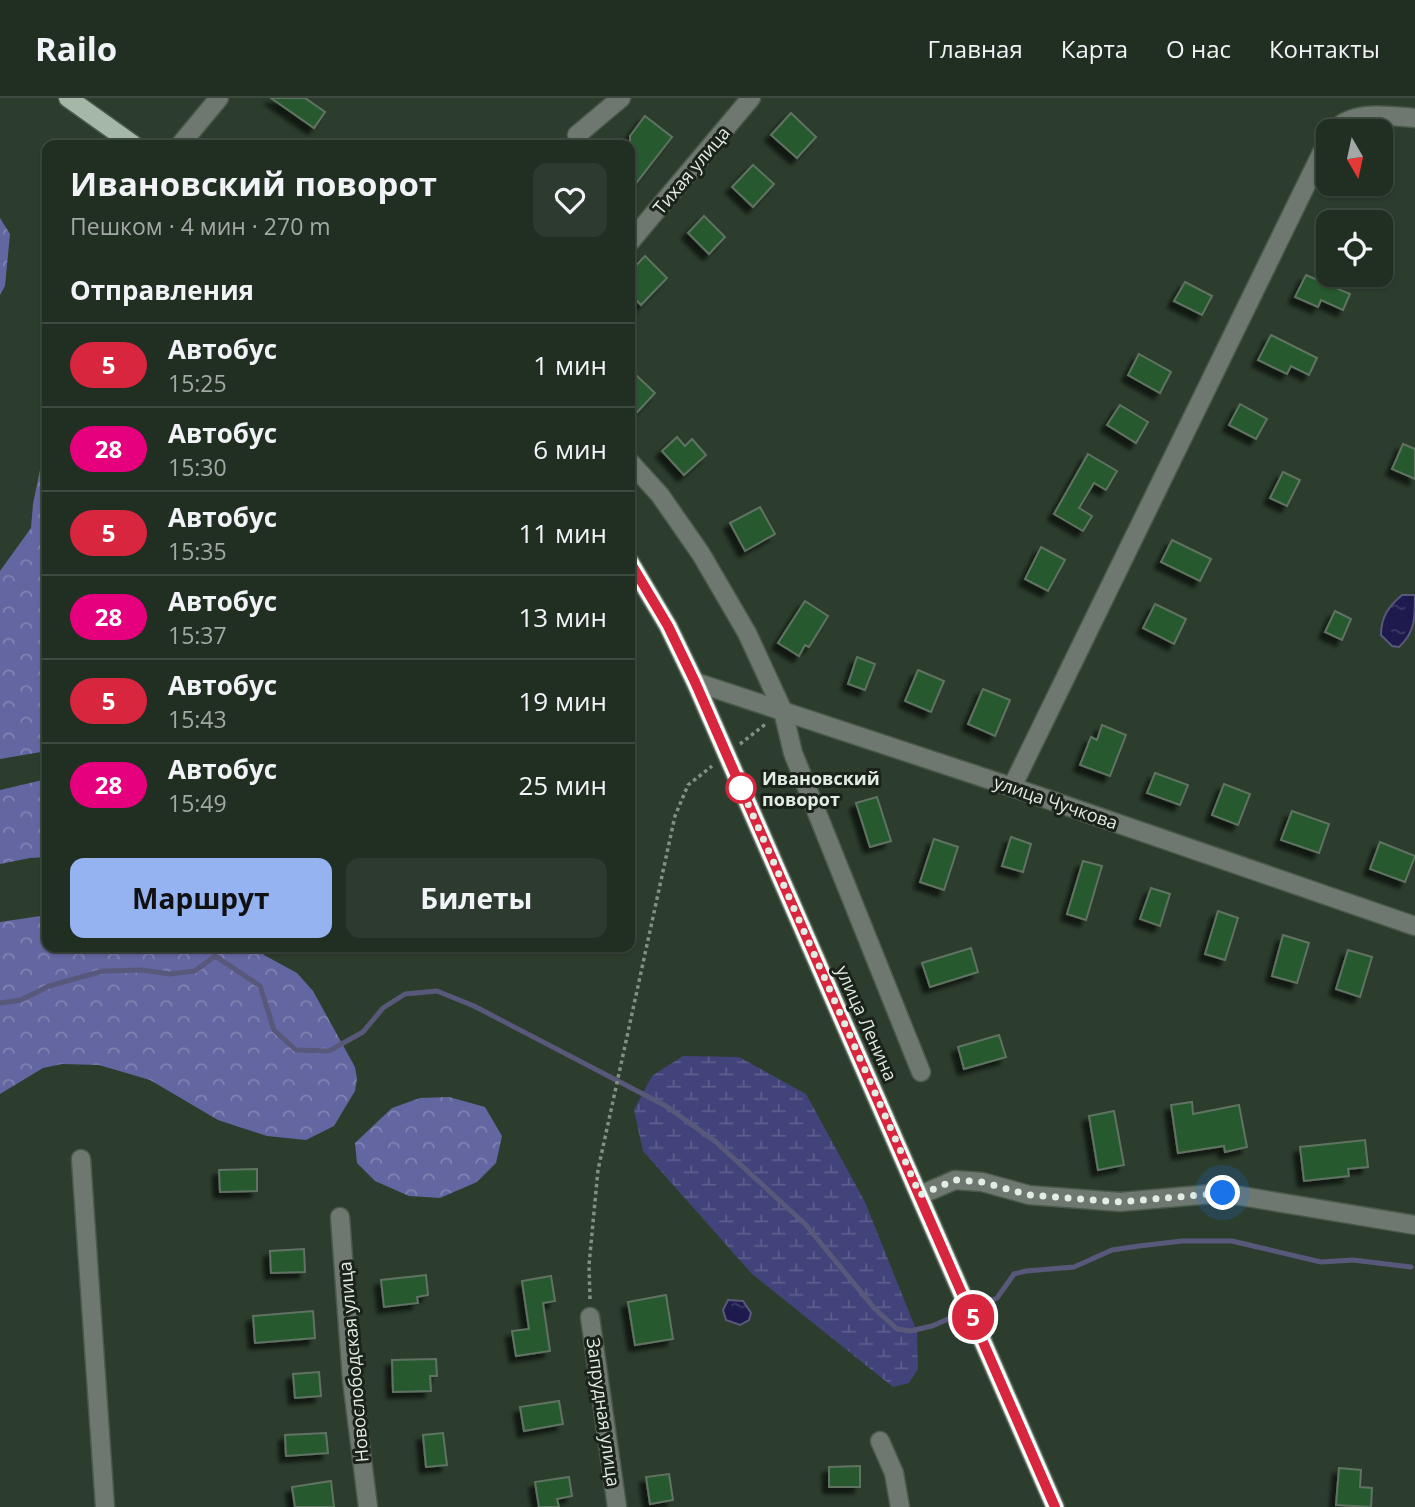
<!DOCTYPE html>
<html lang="ru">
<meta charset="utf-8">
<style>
:root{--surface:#212e22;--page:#2d3a2f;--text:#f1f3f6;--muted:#a2a8a5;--line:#3e4a40;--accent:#95b2f1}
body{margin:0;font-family:"Open Sans",sans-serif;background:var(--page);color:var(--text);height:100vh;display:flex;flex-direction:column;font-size:26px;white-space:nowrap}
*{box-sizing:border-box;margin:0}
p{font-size:23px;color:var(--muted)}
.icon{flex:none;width:38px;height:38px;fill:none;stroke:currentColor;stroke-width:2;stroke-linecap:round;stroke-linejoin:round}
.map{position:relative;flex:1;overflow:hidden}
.panel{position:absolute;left:42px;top:42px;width:593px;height:812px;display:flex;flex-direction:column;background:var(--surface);border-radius:14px;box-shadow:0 2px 5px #0004,0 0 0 2px var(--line)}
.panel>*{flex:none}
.badge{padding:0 14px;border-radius:23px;font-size:24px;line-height:46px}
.needle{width:46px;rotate:171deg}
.controls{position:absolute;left:1316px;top:21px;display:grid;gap:14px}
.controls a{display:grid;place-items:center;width:77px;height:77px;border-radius:14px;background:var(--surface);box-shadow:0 2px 5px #0004,0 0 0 2px var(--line);font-size:35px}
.you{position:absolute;width:35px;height:35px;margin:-18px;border:5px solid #fff;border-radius:50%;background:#1a73e8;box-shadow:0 0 0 10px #1a73e833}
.map>.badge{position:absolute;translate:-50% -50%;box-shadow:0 0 0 4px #fff}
h2{padding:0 28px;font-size:26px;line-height:63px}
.round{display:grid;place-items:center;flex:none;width:74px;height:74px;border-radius:14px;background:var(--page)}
.summary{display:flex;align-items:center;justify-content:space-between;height:119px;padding:0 28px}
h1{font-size:33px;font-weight:700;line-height:52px}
.action{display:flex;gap:14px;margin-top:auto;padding:14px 28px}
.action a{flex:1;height:80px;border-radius:14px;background:var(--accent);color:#111;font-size:28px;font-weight:700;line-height:80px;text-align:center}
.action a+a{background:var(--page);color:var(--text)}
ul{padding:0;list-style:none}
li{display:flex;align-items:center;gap:21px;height:84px;padding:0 28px;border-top:2px solid var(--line)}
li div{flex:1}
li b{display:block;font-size:26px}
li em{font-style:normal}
li .badge{min-width:77px;font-weight:700;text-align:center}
header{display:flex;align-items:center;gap:42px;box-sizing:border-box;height:98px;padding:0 35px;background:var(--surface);border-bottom:2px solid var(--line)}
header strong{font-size:33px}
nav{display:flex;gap:38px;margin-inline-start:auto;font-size:24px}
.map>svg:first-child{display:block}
.forest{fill:url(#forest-crowns)}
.wetland{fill:url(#wetland-marsh)}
.water{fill:url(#water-ripples);stroke:#58597a;stroke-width:2}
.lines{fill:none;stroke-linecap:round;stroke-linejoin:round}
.stream{stroke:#58597a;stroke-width:5}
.building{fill:#255a2e;stroke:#607362;stroke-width:2;filter:url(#shadow)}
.minor-casing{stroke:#49594a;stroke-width:21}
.major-casing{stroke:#49594a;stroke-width:21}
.path{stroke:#839184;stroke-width:3.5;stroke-dasharray:3.5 3.5;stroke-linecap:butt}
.minor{stroke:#6f7870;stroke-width:18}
.major{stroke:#a5b7a6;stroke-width:18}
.line-casing{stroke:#fff;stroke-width:16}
.line{stroke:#d7263d;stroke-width:10}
.walk{stroke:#e1ece2;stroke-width:7;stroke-dasharray:0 12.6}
.stop-dot{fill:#fff;stroke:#d7263d;stroke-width:3.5}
.labels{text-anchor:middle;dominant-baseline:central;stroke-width:6;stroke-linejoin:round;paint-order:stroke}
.street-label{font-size:18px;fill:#e1ece2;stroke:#1a221a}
.stop-label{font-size:18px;font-weight:bold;fill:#e1ece2;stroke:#1a221a;text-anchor:start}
</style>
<header>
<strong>Railo</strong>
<nav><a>Главная</a><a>Карта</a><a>О нас</a><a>Контакты</a></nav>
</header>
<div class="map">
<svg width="1415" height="1409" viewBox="0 0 1415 1409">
<defs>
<pattern id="forest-crowns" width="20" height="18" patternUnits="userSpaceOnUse" patternTransform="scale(1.75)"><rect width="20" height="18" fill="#6466a1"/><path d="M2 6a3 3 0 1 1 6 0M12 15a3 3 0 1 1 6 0" fill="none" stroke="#8183b2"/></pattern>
<pattern id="wetland-marsh" width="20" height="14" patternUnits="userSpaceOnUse" patternTransform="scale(1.75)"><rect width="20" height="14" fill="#42437a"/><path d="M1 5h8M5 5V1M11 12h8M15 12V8" fill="none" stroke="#5d5e8d"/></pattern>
<pattern id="water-ripples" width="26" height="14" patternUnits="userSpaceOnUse" patternTransform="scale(1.75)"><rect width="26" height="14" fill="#1e1a4e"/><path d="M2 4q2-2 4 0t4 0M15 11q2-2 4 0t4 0" fill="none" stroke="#3e3b67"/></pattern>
<filter id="shadow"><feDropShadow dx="-6" dy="6" stdDeviation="2" flood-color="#0009"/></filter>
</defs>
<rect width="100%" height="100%" fill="#2c3d2d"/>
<g class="forest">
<path d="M 0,120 L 10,136 L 5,188 L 0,197 Z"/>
<path d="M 47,355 L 47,653 L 0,661 L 0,473 L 31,430 L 33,406 L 41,367 Z"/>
<path d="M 47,681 L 47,759 L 30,760 L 0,766 L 0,692 Z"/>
<path d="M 47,817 L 47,849 L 261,849 L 264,857 L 297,875 L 313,893 L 355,969 L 357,981 L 355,993 L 334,1028 L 306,1042 L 267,1038 L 218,1022 L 150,982 L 99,967 L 62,966 L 43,970 L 0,996 L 0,824 Z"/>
<path d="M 449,999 L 485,1009 L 502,1038 L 496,1065 L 477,1084 L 440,1100 L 409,1098 L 375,1083 L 357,1065 L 355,1045 L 392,1010 L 420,1000 Z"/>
</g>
<path class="wetland" d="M 683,958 L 739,959 L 806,996 L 865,1104 L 917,1234 L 918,1271 L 909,1285 L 893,1289 L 752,1176 L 643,1053 L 634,1012 L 652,978 Z"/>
<g class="water">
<path d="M 1402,497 L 1415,497 C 1415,521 1415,534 1399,549 L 1392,548 L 1381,537 C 1381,519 1388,509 1402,497 Z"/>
<path d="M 728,1202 L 743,1203 L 751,1215 L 749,1222 L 740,1227 L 726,1222 L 723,1212 Z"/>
</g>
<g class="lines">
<path class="stream" d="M 0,905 L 21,902 L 49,888 L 103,873 L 142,872 L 170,876 L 195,873 L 215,858 L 260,888 L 274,932 L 296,952 L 329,953 L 363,934 L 383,910 L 405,896 L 437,893 L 474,908 L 666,1008 L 716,1044 L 805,1126 L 875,1211 L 897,1231 L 910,1233 L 932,1228 L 997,1200 L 1014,1176 L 1026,1173 L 1074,1169 L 1112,1152 L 1139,1148 L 1182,1143 L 1232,1143 L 1321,1164 L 1353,1162 L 1411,1169"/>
</g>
<g class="building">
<path d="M 271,0 L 305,0 L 325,14 L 314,30 Z"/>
<path d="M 791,15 L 816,39 L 797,60 L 771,37 Z"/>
<path d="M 645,18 L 672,39 L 630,93 L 630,38 Z"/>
<path d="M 753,67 L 774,86 L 753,109 L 732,89 Z"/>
<path d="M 704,118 L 725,139 L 709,156 L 688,135 Z"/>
<path d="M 645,158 L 667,180 L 641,207 L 630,196 L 630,174 Z"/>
<path d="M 1306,177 L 1350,196 L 1343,212 L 1321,202 L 1318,209 L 1295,199 Z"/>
<path d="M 1185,184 L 1212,198 L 1202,217 L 1174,203 Z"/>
<path d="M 1271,237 L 1317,260 L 1309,277 L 1291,268 L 1287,276 L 1258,262 Z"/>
<path d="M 1139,256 L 1171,274 L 1160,295 L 1128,277 Z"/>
<path d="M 637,278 L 655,295 L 630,322 L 630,286 Z"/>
<path d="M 1240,306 L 1267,321 L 1256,341 L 1229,327 Z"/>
<path d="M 1120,307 L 1148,324 L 1136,345 L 1107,327 Z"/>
<path d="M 677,339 L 685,348 L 692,341 L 706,357 L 684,377 L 662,353 Z"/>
<path d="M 1403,346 L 1415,351 L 1415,381 L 1392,371 Z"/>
<path d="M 1088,356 L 1117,373 L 1106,392 L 1094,385 L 1079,410 L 1092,418 L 1083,433 L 1054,416 Z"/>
<path d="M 1283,374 L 1300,382 L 1287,408 L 1270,400 Z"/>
<path d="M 760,409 L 775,436 L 745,453 L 730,425 Z"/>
<path d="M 1172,442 L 1211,461 L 1200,483 L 1161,464 Z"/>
<path d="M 1041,449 L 1065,462 L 1048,493 L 1025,481 Z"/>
<path d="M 805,503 L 828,518 L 809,549 L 805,547 L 799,558 L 778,545 Z"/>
<path d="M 1155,506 L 1186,521 L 1174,546 L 1143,530 Z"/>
<path d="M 1335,513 L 1351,521 L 1342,542 L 1325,534 Z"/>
<path d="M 857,559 L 875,566 L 865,592 L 848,586 Z"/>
<path d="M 918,572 L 944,583 L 931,614 L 905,603 Z"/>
<path d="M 983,591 L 1010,602 L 995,638 L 968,626 Z"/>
<path d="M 1102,627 L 1126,637 L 1110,678 L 1080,667 L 1091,639 L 1097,642 Z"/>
<path d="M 1155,675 L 1188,687 L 1180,707 L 1147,695 Z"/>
<path d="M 1224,686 L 1250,696 L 1238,727 L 1212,717 Z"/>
<path d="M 877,699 L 891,743 L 870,749 L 856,705 Z"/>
<path d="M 1292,713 L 1329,726 L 1319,755 L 1281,742 Z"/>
<path d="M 1011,739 L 1031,746 L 1023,774 L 1002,768 Z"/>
<path d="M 934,741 L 958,749 L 944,792 L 920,784 Z"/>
<path d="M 1380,744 L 1415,758 L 1405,784 L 1370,771 Z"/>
<path d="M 1083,763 L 1102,768 L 1086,822 L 1067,816 Z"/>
<path d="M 1151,790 L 1170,796 L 1160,828 L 1140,821 Z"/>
<path d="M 1218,813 L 1238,820 L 1225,862 L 1205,856 Z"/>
<path d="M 1283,837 L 1309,845 L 1297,885 L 1272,878 Z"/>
<path d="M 971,850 L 978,874 L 930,889 L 922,865 Z"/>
<path d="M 1348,852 L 1372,859 L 1360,899 L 1336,891 Z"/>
<path d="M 999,937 L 1006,959 L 964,971 L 958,949 Z"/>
<path d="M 1192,1004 L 1193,1016 L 1239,1007 L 1247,1049 L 1225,1054 L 1224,1048 L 1178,1055 L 1171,1007 Z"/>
<path d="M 1114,1013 L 1124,1067 L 1098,1072 L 1089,1018 Z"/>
<path d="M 1365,1042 L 1368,1069 L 1348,1071 L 1349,1078 L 1304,1083 L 1300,1049 Z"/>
<path d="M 257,1071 L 257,1093 L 220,1094 L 219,1072 Z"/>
<path d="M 304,1151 L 305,1174 L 271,1175 L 270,1153 Z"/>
<path d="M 426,1177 L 428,1197 L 417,1199 L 418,1205 L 384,1209 L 381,1182 Z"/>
<path d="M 551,1178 L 555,1203 L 543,1205 L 550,1253 L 516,1258 L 512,1233 L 529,1231 L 522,1183 Z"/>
<path d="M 666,1197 L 673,1241 L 635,1247 L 628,1204 Z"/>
<path d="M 313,1213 L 315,1240 L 255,1245 L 253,1218 Z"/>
<path d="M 436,1261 L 437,1278 L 430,1278 L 431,1293 L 393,1294 L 392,1262 Z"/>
<path d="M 319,1274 L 321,1298 L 295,1300 L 293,1276 Z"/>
<path d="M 559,1303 L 563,1326 L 524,1333 L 520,1309 Z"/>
<path d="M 326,1335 L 328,1355 L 286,1358 L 285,1337 Z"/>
<path d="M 443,1335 L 447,1367 L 426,1369 L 423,1337 Z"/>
<path d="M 860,1368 L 860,1389 L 829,1389 L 829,1369 Z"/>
<path d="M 1339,1370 L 1361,1372 L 1360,1389 L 1372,1390 L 1371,1409 L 1336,1407 Z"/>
<path d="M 669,1376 L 673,1402 L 650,1406 L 646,1379 Z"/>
<path d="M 569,1379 L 572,1398 L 557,1401 L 559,1409 L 539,1409 L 535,1384 Z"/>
<path d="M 331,1383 L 334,1409 L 295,1409 L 292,1389 Z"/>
</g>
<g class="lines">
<defs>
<g id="minor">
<path d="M 1334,33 C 1353,11 1389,18 1415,20"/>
<path d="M 577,37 L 621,0"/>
<path d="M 180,47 L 219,0"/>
<path d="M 630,144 L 751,0"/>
<path d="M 630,364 L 660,397 L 701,456 L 747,535 L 783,613 L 793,655 L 921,974"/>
<path d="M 695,584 L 1012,689 L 1415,828"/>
<path d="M 1012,689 L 1328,42"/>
<path d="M 81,1061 L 105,1409"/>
<path d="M 920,1097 L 955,1082 L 982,1084 L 1029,1097 L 1120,1104 L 1223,1095 L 1415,1127"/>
<path d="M 340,1119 L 352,1282 L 368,1409"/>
<path d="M 590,1219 L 617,1409"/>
<path d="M 880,1343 L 894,1375 L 900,1409"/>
</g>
<g id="major">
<path d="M 68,0 L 134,47"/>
<path d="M 630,464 L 668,528 L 695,584 L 1055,1409"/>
</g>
</defs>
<use href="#minor" class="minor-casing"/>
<use href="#major" class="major-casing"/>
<g class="path">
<path d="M 740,646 L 767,625"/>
<path d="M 590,1201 L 589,1167 L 598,1072 L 675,718 L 688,687 L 712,668"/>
</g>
<use href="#minor" class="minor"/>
<use href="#major" class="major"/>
</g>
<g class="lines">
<defs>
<path id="line" d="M 630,464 L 668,528 L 695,584 L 1055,1409"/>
</defs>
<use href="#line" class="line-casing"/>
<use href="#line" class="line"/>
<path class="walk" d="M 741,690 L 737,681 L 920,1097 L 955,1082 L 982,1084 L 1029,1097 L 1120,1104 L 1223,1095"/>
</g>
<circle class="stop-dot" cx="741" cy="690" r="14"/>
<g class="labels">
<g class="street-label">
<text transform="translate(691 72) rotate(-50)">Тихая улица</text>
<text transform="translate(1056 704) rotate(19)">улица Чучкова</text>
<text transform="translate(867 925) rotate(66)">улица Ленина</text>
<text transform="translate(353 1264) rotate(-95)">Новослободская улица</text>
<text transform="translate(604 1314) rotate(82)">Запрудная улица</text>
</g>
<g class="stop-label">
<text x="762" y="680">Ивановский<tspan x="762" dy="21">поворот</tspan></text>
</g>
</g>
</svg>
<div class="controls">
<a><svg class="needle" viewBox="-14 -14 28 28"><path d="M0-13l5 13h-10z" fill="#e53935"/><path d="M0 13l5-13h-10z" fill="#a2a8a5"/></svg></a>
<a><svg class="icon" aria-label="locate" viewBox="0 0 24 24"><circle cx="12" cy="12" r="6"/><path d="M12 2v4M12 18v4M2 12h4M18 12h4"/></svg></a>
</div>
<div class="you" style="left:1223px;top:1095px"></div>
<b class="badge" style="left:973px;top:1219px;background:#d7263d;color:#fff">5</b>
<section class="panel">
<div class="summary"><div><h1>Ивановский поворот</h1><p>Пешком · 4 мин · 270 m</p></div><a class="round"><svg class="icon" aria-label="heart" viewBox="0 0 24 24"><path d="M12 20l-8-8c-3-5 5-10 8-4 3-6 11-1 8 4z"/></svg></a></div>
<h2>Отправления</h2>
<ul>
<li><span class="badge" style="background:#d7263d;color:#fff">5</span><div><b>Автобус</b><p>15:25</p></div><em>1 мин</em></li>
<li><span class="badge" style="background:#e6007e;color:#fff">28</span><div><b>Автобус</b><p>15:30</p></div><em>6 мин</em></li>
<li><span class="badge" style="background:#d7263d;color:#fff">5</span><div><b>Автобус</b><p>15:35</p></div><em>11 мин</em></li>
<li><span class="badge" style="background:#e6007e;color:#fff">28</span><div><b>Автобус</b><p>15:37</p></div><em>13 мин</em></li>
<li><span class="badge" style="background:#d7263d;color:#fff">5</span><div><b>Автобус</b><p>15:43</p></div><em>19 мин</em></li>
<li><span class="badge" style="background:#e6007e;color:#fff">28</span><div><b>Автобус</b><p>15:49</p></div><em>25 мин</em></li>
</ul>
<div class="action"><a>Маршрут</a><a>Билеты</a></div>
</section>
</div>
